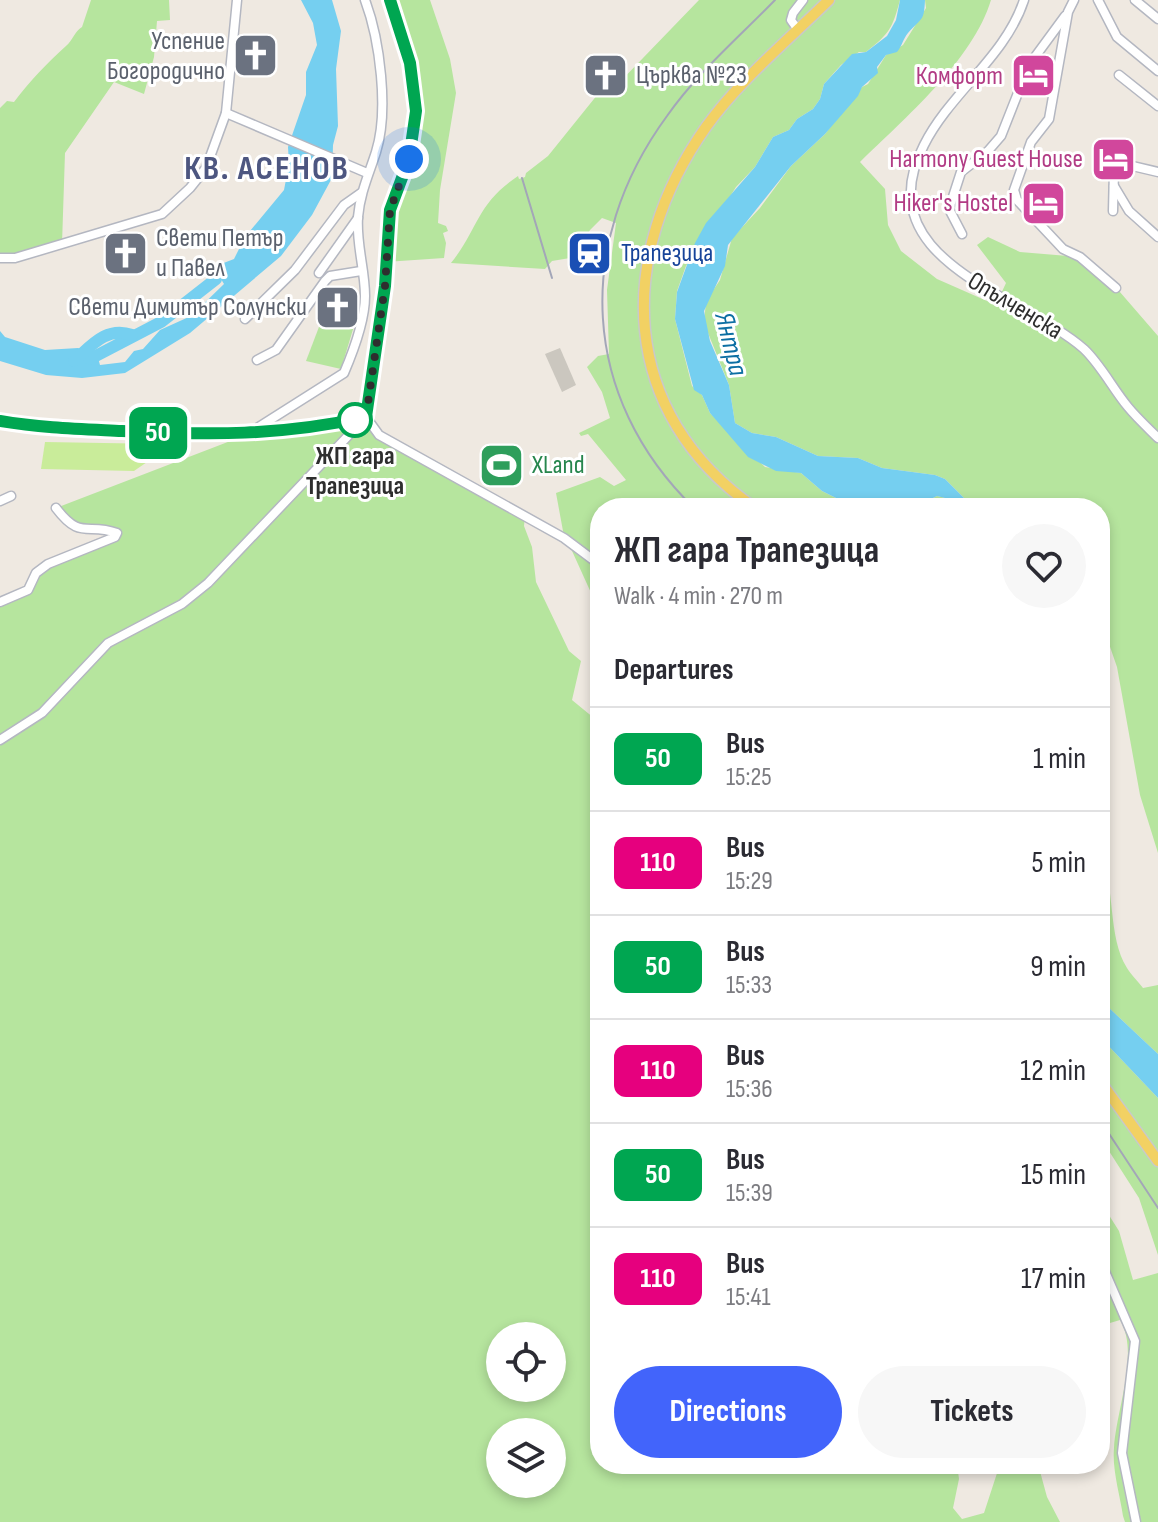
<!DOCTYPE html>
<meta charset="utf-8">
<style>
:root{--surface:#fff;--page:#f7f7f7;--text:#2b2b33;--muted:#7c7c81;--line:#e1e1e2;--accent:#4264fb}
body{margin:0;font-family:"Sofia Sans Condensed",sans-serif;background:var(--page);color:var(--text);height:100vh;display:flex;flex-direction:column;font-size:30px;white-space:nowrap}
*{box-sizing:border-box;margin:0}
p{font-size:26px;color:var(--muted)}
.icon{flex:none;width:44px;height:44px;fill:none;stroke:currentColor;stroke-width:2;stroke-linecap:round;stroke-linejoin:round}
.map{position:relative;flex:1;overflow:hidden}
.drawer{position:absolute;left:590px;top:498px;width:520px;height:976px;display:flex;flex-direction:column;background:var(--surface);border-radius:32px;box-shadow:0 4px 12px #0003}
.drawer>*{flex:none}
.badge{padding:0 16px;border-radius:12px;font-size:28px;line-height:52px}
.buttons{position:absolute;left:486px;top:1322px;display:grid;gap:16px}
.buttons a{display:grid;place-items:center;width:80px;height:80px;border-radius:50%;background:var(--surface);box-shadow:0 4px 12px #0003;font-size:40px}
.you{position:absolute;width:40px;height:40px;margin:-20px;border:6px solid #fff;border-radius:50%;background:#1a73e8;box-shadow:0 0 0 12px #1a73e833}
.map>.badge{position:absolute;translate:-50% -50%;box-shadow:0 0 0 4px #fff}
h2{padding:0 24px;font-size:30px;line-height:72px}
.round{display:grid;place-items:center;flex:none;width:84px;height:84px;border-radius:42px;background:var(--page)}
.summary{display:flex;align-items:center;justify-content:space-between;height:136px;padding:0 24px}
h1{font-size:38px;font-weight:700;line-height:60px}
.primary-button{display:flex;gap:16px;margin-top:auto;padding:16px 24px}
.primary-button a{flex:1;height:92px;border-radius:48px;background:var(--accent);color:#fff;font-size:32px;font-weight:700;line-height:92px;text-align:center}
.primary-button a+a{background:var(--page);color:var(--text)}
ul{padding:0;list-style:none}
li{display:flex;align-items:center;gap:24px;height:104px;padding:0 24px;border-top:2px solid var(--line)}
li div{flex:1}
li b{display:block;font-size:30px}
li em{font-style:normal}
li .badge{min-width:88px;font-weight:700;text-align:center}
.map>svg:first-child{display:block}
.green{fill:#b6e59e;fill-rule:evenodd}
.pitch{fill:#c9ec9a}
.water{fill:#75cff0}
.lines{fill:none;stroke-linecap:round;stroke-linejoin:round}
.river{stroke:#75cff0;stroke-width:12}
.building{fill:#cbc7bf}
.minor-casing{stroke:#b4b7c1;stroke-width:11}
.major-casing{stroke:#c9c9c9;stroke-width:13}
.minor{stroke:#fff;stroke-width:8}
.major{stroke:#f2d163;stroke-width:10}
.rail{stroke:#a3a6b8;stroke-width:2}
.line-casing{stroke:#fff;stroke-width:18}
.line{stroke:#00a651;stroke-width:12}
.walk{stroke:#2e2e2e;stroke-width:8;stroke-dasharray:0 14.4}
.stop-dot{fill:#fff;stroke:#00a651;stroke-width:4}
.labels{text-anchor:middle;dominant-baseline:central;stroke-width:6;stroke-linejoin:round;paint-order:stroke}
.worship-label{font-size:26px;fill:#5b616d;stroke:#fff;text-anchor:end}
.hotel-label{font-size:26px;fill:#b23c85;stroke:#fff;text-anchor:end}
.transit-label{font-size:26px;fill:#164399;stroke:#fff;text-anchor:start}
.street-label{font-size:26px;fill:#2e2e2e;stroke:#fff}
.stop-label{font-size:26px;font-weight:bold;fill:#2e2e2e;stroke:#fff}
.leisure-label{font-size:26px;fill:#27864d;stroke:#fff;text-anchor:start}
.water-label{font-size:28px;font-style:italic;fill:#0d6fa3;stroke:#fff}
.district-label{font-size:34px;font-weight:bold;letter-spacing:2px;fill:#4d5680;stroke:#fff}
</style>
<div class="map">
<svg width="1158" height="1522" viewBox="0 0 1158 1522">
<rect width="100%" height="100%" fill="#efe9e1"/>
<g class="green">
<path d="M 91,0 L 169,0 L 170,20 L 157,21 L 154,57 L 144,94 L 114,82 L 65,153 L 62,244 L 0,258 L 0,108 L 7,101 L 14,102 C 30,81 47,63 66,46 C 73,40 74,32 82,27 Z"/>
<path d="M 390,0 L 430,0 L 450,59 L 456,93 L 440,190 L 438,223 L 446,226 L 448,231 L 443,233 L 446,243 L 444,258 L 385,262 L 387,234 L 409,159 L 414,85 Z"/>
<path d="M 699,0 L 900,0 C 892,29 890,33 866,52 L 859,52 L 841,65 L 824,84 L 820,99 L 813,109 L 797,119 L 789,130 L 773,137 L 755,167 L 736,187 L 686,266 L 677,291 L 675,319 L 692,386 L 702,395 L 710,413 L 765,467 L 801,473 L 822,491 L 844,502 L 880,505 L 923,503 L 937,496 L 946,498 L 949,508 L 600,508 L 600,624 L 592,595 L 563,531 L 556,493 L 600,477 L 614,486 L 626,480 L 588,434 L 581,436 L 579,433 L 610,418 L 602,392 L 587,367 L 598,356 L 609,354 L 607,290 L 616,223 L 602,218 L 590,230 L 576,257 L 552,261 L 545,269 L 451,263 C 479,228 476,204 518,176 L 519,179 L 525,177 L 526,173 L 548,156 L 602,89 L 615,87 Z"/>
<path d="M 925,0 L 991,0 C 973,60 904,119 860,162 L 885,189 L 888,225 L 901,251 L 937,279 L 987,301 L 999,298 L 1006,283 L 977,245 L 988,237 L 1020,252 L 1080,257 L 1113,284 L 1158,336 L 1158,853 L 1140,795 L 1117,667 L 1100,618 L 1100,508 L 974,508 L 945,479 L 935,475 L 882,468 L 858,458 L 818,456 L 776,437 L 752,433 L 735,423 L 729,385 L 704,323 L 706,301 L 720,280 L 732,238 L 760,208 L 791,166 L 825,134 L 862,87 L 868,84 L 886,55 L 903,45 L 926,8 Z"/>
<path d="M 322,319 L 354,326 L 341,369 L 306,361 Z"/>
<path d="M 366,417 L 371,428 L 525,516 L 524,526 L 532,547 L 536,582 L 569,651 L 581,661 L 572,700 L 600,723 L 600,1464 L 957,1464 L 959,1479 L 953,1508 L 962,1519 L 984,1513 L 1000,1464 L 1038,1464 L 1047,1497 L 1060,1522 L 0,1522 L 0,603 L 28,590 L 36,573 L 117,534 L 83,530 L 56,508 L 246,435 ZM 500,1336 L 552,1336 L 552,1388 L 500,1388 ZM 500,1432 L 552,1432 L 552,1484 L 500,1484 Z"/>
<path d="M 1100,852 C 1116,886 1107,936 1127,968 C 1131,975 1138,981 1143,988 L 1158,985 L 1158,1054 L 1107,1006 L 1100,993 Z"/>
<path d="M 1100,1037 L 1158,1098 L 1158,1255 L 1139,1198 L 1100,1137 Z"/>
<path d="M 1100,1201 L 1119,1231 L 1133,1280 L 1158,1273 L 1158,1522 L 1125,1522 L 1123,1516 C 1120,1495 1112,1470 1114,1448 C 1116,1410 1140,1353 1120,1320 L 1100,1326 Z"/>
</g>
<path class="pitch" d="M 45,442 L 163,444 L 163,451 L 134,471 L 41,469 Z"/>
<g class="water">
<path d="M 301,0 L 332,0 L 341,31 L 336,69 L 338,126 L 333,145 L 332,178 L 312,215 L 281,256 L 190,333 L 125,373 L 82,378 L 46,375 L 0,361 L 0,331 L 5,337 L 45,350 L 78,348 L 93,353 L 102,352 L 98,358 L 100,365 L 125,362 L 134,351 L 143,349 L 160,330 L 191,316 L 224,284 L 221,279 L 206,289 L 204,286 L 221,264 L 234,259 L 245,237 L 284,190 L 289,164 L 288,147 L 306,95 L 306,72 L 317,45 L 313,23 Z"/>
<path d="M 900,0 L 925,0 C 924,22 922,17 908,33 C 903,39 902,46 897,52 L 886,55 L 877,67 L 878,73 L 862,87 L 858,96 L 825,134 L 791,166 L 728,245 L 725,266 L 704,311 L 710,341 L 729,385 L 735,423 L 752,433 L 776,437 L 818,456 L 858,458 L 882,468 L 935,475 L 945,479 L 974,508 L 949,508 L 945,498 L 937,496 L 923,503 L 880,505 L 844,502 L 822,491 L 801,473 L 776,471 L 748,457 L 710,413 L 702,395 L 694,390 L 675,319 L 677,292 L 695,243 L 706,223 L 755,167 L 773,137 L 789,130 L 797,119 L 813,109 L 820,99 L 824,84 L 852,54 L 866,52 L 887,36 L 896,20 Z"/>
<path d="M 1100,992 L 1107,1006 L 1158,1054 L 1158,1098 L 1100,1037 Z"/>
</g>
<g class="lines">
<g class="river">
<path d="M 90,359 L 161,322 L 216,279"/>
<path d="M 74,361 C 91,346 106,326 132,335"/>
</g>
</g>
<g class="building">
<path d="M 588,244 L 596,246 L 590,273 L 568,268 L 570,261 L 583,264 Z"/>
<path d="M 560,348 L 576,385 L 562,392 L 545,354 Z"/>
</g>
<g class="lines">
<defs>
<g id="minor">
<path d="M 390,0 L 410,63 L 415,128 L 406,172 L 390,210 L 385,286 L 366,417 L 379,435 L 564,538 L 600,565"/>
<path d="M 1024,0 C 1006,56 950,93 924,145 C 864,261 1023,295 1084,349 C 1101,365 1113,389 1128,407 C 1137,418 1148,428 1158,438"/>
<path d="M 1074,0 L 1068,12 L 1049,119 L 1031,142 L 1014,190 L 1017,200 L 1063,249 L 1080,257 L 1116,288"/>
<path d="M 1098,0 L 1117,37 L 1158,71"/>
<path d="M 1135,0 L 1158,19"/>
<path d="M 798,30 L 791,20 L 793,13 L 803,0"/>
<path d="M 1119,75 L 1158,106"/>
<path d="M 226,113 L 367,173"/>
<path d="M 1114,186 L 1129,211 L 1158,237"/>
<path d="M 1113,211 L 1114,170 L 1124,164 L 1158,172"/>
<path d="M 962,234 L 949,209 L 961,172 L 988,151 L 1001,136 L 1029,65 L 1065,16"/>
<path d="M 0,258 L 15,258 L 162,214 L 190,188 L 206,168 L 226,113 L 237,0"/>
<path d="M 319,273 L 358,218"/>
<path d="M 245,319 L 295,270 L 344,205 L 361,193"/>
<path d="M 257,360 L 276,350 L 325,281 L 330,276 L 361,271"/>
<path d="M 0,421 C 43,428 85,429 128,431 C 212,435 283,435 366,417"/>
<path d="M 246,435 L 344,373 C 353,352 365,319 365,296 C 365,269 356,244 358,217 C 360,193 369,174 376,152 C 389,111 380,40 365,0"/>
<path d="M 0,501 L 11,496"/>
<path d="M 0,602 L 28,590 L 36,573 L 48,564 L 115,537 L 117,533 C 87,522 81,541 56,508"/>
<path d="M 0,740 L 42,713 L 108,643 L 182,604 L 208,583 L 366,417"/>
<path d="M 1100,1260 L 1135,1341 L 1122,1453 L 1136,1522"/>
</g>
<g id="major">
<path d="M 755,508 C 618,413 615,256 706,127 C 738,82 789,39 829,0"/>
<path d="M 1100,1081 L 1158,1161"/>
</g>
</defs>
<use href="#minor" class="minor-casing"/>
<use href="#major" class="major-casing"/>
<use href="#minor" class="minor"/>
<use href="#major" class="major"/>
<g class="rail">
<path d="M 522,178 L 552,278"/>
<path d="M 694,508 C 580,397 574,243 667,116 C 697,73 739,37 775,0"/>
<path d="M 1100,1120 L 1158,1208"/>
</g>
</g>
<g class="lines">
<defs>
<path id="line" d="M 0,421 C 41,428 81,429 122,431 C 210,435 280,436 366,417 L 385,286 L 390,210 L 409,159 L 416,111 L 410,63 L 390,0"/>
</defs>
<use href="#line" class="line-casing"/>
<use href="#line" class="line"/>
<path class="walk" d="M 355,420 L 366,417 L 385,286 L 390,210 L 409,159"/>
</g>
<defs>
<symbol id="church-square" viewBox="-11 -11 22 22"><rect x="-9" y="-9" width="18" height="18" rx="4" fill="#6b7280" stroke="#fff"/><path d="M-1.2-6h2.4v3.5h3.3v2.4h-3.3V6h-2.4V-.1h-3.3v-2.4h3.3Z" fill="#fff"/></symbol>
<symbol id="hotel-square" viewBox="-11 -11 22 22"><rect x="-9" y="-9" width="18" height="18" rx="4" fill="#d1479c" stroke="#fff"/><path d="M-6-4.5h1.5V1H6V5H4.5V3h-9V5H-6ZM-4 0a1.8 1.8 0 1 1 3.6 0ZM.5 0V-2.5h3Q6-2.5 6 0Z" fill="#fff"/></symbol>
<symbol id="station-square" viewBox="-11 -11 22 22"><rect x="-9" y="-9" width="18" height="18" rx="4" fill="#1a4fb4" stroke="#fff"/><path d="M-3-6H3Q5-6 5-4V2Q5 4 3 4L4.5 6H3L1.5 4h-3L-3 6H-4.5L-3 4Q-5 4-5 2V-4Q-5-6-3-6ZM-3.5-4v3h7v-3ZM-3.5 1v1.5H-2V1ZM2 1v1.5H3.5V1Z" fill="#fff"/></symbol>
<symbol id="stadium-square" viewBox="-11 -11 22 22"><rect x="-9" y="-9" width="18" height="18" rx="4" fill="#2e9e5b" stroke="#fff"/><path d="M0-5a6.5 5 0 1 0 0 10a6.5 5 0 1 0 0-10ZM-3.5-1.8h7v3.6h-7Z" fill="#fff"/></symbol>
</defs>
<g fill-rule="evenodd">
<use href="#church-square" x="230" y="30" width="51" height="51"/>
<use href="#church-square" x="580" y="50" width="51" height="51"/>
<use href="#hotel-square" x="1008" y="50" width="51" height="51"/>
<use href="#hotel-square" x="1088" y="134" width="51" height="51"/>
<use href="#hotel-square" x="1018" y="178" width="51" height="51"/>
<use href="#church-square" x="100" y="228" width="51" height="51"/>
<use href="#station-square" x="564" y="228" width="51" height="51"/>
<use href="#church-square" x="312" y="282" width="51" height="51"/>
<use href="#stadium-square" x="476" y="440" width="51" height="51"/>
</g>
<circle class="stop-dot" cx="355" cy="420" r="16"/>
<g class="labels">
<g class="worship-label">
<text x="225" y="41">Успение<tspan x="225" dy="30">Богородично</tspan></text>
<text x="636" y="75" text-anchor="start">Църква №23</text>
<text x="156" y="238" text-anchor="start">Свети Петър<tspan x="156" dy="30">и Павел</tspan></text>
<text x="307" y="307">Свети Димитър Солунски</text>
</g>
<g class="hotel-label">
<text x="1003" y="76">Комфорт</text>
<text x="1083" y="159">Harmony Guest House</text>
<text x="1013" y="203">Hiker's Hostel</text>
</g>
<g class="transit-label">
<text x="621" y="253">Трапезица</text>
</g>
<g class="street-label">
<text transform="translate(1015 306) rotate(31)">Опълченска</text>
</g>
<g class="stop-label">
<text x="355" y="456">ЖП гара<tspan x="355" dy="30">Трапезица</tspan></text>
</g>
<g class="leisure-label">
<text x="532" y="465">XLand</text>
</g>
<g class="water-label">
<text transform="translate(731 344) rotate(76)">Янтра</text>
</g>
<g class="district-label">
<text x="267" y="168">КВ. АСЕНОВ</text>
</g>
</g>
</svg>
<div class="buttons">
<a><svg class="icon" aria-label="locate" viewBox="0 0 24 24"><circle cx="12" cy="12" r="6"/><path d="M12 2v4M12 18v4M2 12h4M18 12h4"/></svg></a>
<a><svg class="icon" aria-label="layers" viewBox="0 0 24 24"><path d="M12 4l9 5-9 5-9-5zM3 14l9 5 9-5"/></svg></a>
</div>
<div class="you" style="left:409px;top:159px"></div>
<b class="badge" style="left:158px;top:433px;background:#00a651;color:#fff">50</b>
<section class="drawer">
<div class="summary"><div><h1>ЖП гара Трапезица</h1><p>Walk · 4 min · 270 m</p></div><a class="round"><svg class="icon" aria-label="heart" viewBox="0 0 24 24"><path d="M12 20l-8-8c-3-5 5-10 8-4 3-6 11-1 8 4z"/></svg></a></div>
<h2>Departures</h2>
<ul>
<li><span class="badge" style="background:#00a651;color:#fff">50</span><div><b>Bus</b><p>15:25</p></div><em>1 min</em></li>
<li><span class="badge" style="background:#e6007e;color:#fff">110</span><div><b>Bus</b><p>15:29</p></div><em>5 min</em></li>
<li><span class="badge" style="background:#00a651;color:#fff">50</span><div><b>Bus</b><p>15:33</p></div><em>9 min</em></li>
<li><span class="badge" style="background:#e6007e;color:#fff">110</span><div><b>Bus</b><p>15:36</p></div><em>12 min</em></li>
<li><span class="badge" style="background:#00a651;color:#fff">50</span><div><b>Bus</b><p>15:39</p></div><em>15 min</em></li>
<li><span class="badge" style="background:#e6007e;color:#fff">110</span><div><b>Bus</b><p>15:41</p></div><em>17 min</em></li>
</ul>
<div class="primary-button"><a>Directions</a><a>Tickets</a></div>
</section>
</div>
